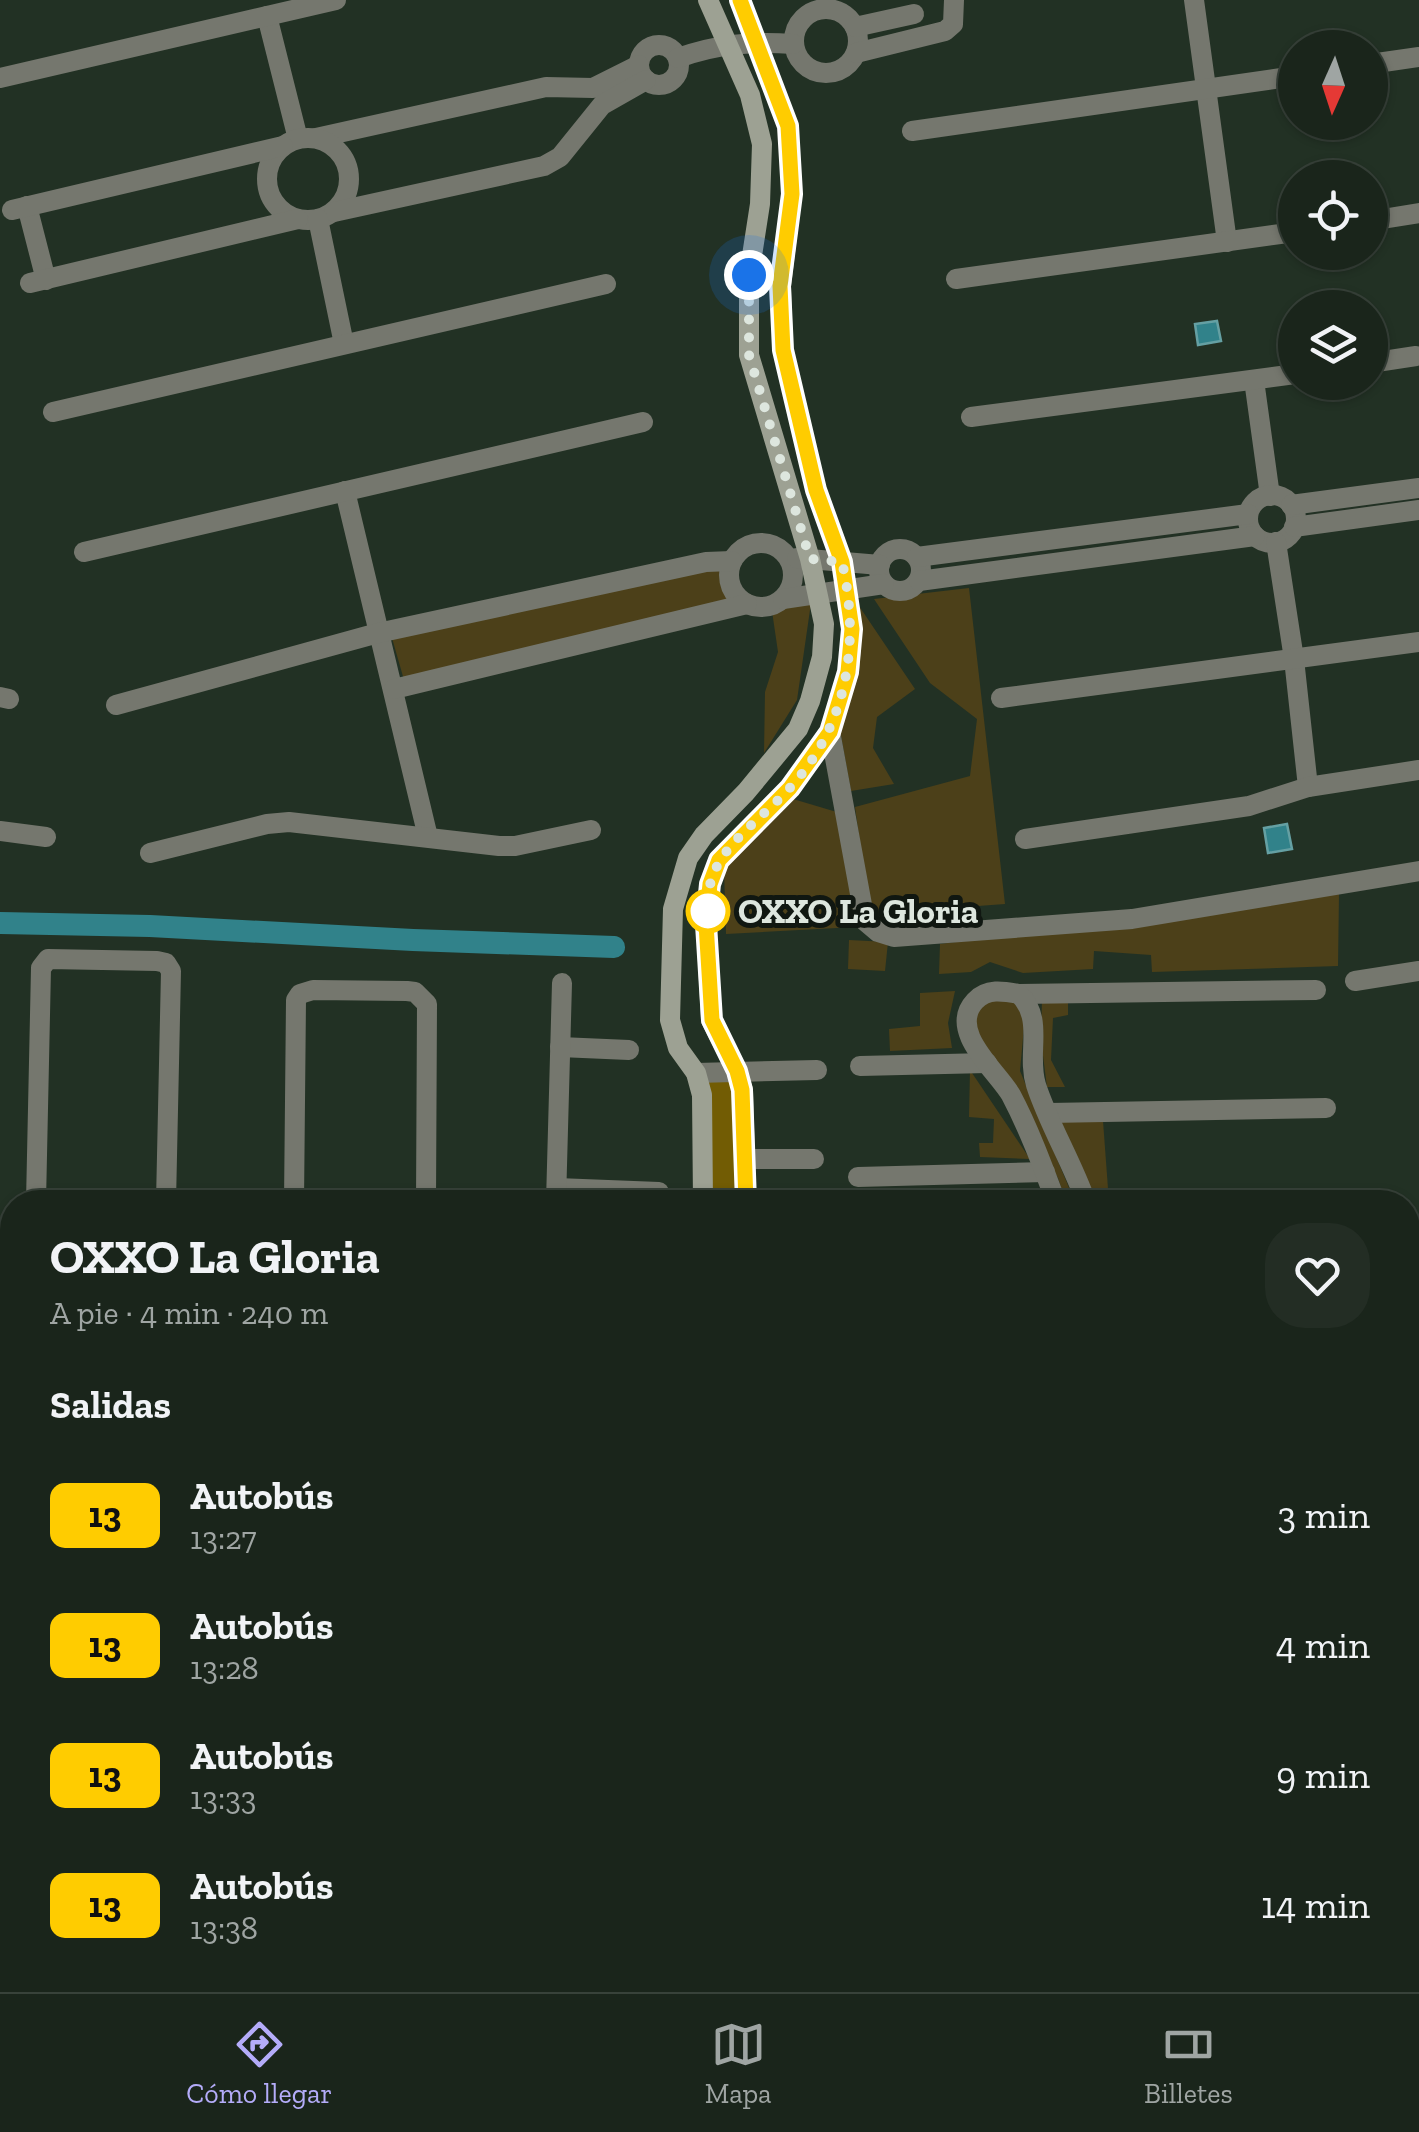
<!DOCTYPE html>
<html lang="es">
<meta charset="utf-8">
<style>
:root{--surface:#1a251b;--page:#232d24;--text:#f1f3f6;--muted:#9fa5a3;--line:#38423a;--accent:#b4acf9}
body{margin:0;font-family:"Zilla Slab",serif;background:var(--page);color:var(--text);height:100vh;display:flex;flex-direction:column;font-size:38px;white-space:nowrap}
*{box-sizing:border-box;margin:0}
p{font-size:32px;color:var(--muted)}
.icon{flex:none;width:55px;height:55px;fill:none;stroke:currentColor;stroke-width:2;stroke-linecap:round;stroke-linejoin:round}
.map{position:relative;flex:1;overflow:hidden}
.sheet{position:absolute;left:0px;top:1190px;width:1420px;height:802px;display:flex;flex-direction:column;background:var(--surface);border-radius:40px 40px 0 0;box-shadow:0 2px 8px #0004,0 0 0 2px var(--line)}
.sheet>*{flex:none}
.badge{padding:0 20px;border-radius:15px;font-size:35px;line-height:65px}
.needle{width:65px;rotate:183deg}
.buttons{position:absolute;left:1278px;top:30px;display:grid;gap:20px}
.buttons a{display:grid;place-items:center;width:110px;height:110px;border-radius:50%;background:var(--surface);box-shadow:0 2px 8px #0004,0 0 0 2px var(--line);font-size:50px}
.you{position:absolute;width:50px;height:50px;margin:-25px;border:8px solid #fff;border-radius:50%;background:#1a73e8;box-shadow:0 0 0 15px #1a73e833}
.map>.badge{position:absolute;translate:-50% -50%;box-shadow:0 0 0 5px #fff}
h2{padding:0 50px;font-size:38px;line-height:90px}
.round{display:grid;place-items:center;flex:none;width:105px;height:105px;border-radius:40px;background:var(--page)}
.head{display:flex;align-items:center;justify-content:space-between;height:170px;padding:0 50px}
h1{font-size:48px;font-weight:800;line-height:75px}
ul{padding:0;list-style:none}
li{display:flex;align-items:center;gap:30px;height:130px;padding:0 50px}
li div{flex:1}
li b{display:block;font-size:38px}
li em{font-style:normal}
li .badge{min-width:110px;font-weight:700;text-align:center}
.dock{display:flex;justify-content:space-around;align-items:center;height:140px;border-top:2px solid var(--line);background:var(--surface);font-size:28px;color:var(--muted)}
.dock a{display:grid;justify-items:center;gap:5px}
.dock .current{color:var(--accent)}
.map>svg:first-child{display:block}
.green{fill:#4c4019}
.forest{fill:#725c04}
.water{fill:#31828a;stroke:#65a0a3;stroke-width:2.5}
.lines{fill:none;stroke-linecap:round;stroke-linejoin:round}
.canal{stroke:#31828a;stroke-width:22}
.street{stroke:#75776e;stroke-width:20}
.secondary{stroke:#9da193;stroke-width:20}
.line-casing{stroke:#fff;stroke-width:22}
.line{stroke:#fc0;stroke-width:15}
.walk{stroke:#dde6de;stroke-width:10;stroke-dasharray:0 18}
.stop-dot{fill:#fff;stroke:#fc0;stroke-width:5}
.labels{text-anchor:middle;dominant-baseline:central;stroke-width:10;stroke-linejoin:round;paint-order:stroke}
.stop-label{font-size:35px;font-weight:bold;fill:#dde6de;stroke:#101711;text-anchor:start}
</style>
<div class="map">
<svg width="1419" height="1992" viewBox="0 0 1419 1992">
<rect width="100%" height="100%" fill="#223124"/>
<g class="green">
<path d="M 723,567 L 726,585 L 735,602 L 404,680 L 392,638 Z"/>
<path d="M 969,588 L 1005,904 L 870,914 L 855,807 L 970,776 L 977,719 L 930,683 L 874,599 Z"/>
<path d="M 811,603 L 797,700 L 764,753 L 765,692 L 778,652 L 772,611 Z"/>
<path d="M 859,606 L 915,689 L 877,717 L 873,748 L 894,784 L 851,791 L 840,730 Z"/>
<path d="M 793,799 L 840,813 L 855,927 L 726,934 L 724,869 Z"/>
<path d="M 1339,894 L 1338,966 L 1152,972 L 1151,955 L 1094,951 L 1093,969 L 1023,973 L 990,962 L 971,972 L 939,974 L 940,944 Z"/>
<path d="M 849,940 L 888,942 L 885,971 L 848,969 Z"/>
<path d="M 955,991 L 948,1023 L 952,1048 L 890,1051 L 889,1029 L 920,1026 L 920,993 Z"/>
<path d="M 991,998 L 1013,1000 L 1025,1016 L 1020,1071 L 1075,1202 L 1066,1202 L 1058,1178 L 973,1025 L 977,1008 Z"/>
<path d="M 1042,998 L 1068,998 L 1068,1015 L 1053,1018 L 1051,1060 L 1065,1087 L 1047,1087 L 1041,1040 Z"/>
<path d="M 970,1070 L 1030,1159 L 980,1157 L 979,1143 L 993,1143 L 994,1119 L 969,1117 Z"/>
<path d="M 1056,1119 L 1103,1121 L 1109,1202 L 1091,1202 Z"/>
<path d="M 867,1980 L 1044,1980 L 1044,1992 L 868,1992 Z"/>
</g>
<path class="forest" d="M 732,1079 L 736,1202 L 709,1202 L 706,1081 Z"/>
<g class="water">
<path d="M 1217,321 L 1221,341 L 1198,345 L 1195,324 Z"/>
<path d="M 1287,824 L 1292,849 L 1268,853 L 1264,828 Z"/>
</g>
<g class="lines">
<path class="canal" d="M 0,923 L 150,926 L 413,940 L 614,947"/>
<g class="street">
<path d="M 1194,0 L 1227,242"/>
<circle cx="826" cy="41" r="32"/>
<path d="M 267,16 L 298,139"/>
<path d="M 855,27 L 914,14"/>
<circle cx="659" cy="65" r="20"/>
<path d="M 856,53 L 945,31 L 953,24 L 954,0"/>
<path d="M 678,58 C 717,44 752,41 793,44"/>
<path d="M 1370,64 L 1419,57"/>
<path d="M 0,78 L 336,0"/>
<path d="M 912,131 L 1295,76"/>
<path d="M 316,138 L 546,87 L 593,88 L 639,65"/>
<circle cx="308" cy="179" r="41"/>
<path d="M 27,206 L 46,280"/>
<path d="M 12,210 L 283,146"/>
<path d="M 334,212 L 544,166 L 560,157 L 602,105 L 646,80"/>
<path d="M 318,219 L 344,344"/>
<path d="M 1370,221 L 1419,213"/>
<path d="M 956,279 L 1295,232"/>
<path d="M 30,283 L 298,219"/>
<path d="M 1370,363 L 1416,356"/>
<path d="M 1254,380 L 1270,496"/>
<path d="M 53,412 L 606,284"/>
<path d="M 971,417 L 1295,374"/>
<path d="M 345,491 L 428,837"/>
<circle cx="1272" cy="519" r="24"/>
<path d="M 1291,505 L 1419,488"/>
<path d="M 1294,527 L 1419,510"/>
<path d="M 1276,542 L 1294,659 L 1308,787"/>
<circle cx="761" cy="575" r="32"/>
<circle cx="900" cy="570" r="21"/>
<path d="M 84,552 L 643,422"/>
<path d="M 917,557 L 1248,514"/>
<path d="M 797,558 L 880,565"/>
<path d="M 919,581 L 1255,536"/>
<path d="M 783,599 L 884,584"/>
<path d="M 394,689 L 747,604"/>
<path d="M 0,697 L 9,699"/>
<path d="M 1001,698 L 1419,642"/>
<path d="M 116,705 L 378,633 L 706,562 L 732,561"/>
<path d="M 830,731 L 865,921 L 878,932 L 894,937 L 1132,919 L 1419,871"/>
<path d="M 0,831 L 46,837"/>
<path d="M 1025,839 L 1249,806 L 1308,787 L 1419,770"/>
<path d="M 150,853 L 267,824 L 289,822 L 499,846 L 515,846 L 591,830"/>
<path d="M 1355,981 L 1419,971"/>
<path d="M 1019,994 L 1316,990"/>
<path d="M 560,1047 L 629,1050"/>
<path d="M 860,1066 L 987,1063"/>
<path d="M 696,1073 L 817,1070"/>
<path d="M 1049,1113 L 1326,1108"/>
<path d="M 745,1159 L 814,1159"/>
<path d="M 858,1177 L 1045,1172"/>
<path d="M 557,1188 L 659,1192"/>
<path d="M 36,1202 L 41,968 L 48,959 L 157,961 L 166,963 L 171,971 L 166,1202"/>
<path d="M 294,1202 L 296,1000 L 300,994 L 313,990 L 407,991 L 415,992 L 427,1004 L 426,1202"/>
<path d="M 556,1202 L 562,983"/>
<path d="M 1056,1202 C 1043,1167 1029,1129 1011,1095 C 997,1071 947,1031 975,1001 C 987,988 1003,991 1019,994 C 1045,1020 1026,1053 1036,1085 C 1049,1125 1072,1162 1086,1202"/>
<path d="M 1408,1395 L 1419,1395"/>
<path d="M 1408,1573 L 1419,1573"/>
<path d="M 1409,1889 L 1419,1670"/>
<path d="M 21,1992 L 21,1980"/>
<path d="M 152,1992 L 152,1980"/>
<path d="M 284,1992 L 284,1980"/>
<path d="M 410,1992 L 411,1980"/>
<path d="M 538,1992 L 539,1980"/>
<path d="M 1065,1992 L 1066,1980"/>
</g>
<g class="secondary">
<path d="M 740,0 L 788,126 L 792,193 L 781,286 L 783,350 L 816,490 L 842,562 L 852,629 L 849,671 L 830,731 L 791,787 L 719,860 L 710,885 L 706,924 L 711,1020 L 737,1071 L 743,1090 L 746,1202"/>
<path d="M 703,1202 L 702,1095 L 696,1073 L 678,1048 L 670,1020 L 673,909 L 688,858 L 704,835 L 746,792 L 798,729 L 810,701 L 822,657 L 824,624 L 810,559 L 749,355 L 749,275 L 760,204 L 762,144 L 750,95 L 708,0"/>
<path d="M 705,1992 L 705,1980"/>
<path d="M 735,1992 L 735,1980"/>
</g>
</g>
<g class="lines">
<defs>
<path id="line" d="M 740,0 L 788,126 L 792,194 L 780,286 L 783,350 L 816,490 L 842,562 L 852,629 L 848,672 L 830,732 L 790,788 L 719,860 L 710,884 L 706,924 L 712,1020 L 737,1071 L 742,1090 L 746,1202"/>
</defs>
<use href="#line" class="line-casing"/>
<use href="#line" class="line"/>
<path class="walk" d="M 708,911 L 706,924 C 708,912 707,898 710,885 C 718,847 761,819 787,791 C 847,728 861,645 842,562 L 810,559 L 749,355 L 749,275"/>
</g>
<circle class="stop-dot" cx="708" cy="911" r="20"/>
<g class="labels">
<g class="stop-label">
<text x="738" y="911">OXXO La Gloria</text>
</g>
</g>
</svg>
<div class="buttons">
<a><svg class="needle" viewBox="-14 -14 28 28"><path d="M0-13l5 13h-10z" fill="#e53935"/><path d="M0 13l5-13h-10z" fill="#9fa5a3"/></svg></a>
<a><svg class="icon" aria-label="locate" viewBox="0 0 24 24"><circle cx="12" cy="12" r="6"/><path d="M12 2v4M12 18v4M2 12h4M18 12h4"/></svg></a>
<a><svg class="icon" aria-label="layers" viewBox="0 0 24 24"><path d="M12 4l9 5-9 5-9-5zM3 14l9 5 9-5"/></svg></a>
</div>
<div class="you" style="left:749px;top:275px"></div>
<section class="sheet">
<div class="head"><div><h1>OXXO La Gloria</h1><p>A pie · 4 min · 240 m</p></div><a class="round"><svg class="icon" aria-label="heart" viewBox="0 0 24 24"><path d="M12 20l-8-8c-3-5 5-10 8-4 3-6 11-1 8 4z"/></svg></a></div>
<h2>Salidas</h2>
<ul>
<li><span class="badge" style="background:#fc0;color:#111">13</span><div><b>Autobús</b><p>13:27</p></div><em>3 min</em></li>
<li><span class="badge" style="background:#fc0;color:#111">13</span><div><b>Autobús</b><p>13:28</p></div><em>4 min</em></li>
<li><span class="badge" style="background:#fc0;color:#111">13</span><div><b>Autobús</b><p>13:33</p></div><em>9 min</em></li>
<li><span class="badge" style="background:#fc0;color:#111">13</span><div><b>Autobús</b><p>13:38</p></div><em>14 min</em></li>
</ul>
</section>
</div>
<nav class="dock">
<a class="current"><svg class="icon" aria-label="directions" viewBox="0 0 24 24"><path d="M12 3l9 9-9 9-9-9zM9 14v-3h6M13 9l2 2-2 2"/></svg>Cómo llegar</a>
<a><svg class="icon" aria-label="map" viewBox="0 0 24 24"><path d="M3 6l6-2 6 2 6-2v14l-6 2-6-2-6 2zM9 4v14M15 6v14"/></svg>Mapa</a>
<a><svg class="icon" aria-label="tickets" viewBox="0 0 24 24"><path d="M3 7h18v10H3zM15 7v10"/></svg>Billetes</a>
</nav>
